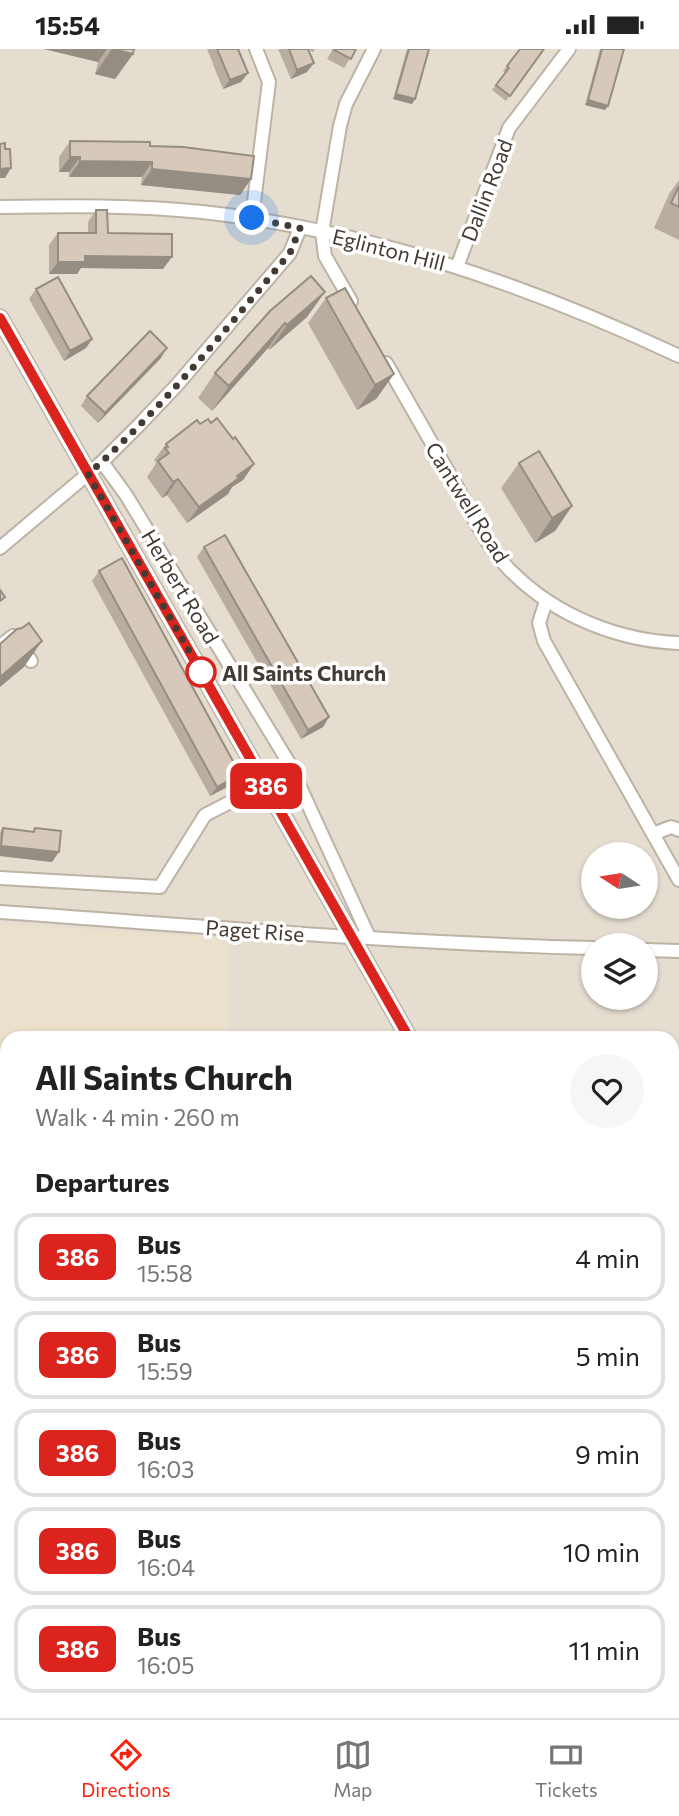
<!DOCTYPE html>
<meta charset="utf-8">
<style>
:root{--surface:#fff;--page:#f6f6f6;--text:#222;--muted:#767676;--line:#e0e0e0;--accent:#fd210d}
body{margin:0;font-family:Commissioner,sans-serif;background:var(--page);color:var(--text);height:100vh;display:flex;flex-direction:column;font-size:26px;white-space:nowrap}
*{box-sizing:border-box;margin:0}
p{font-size:23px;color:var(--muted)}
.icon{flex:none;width:38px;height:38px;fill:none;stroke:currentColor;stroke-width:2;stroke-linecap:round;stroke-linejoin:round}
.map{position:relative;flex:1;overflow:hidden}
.side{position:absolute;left:0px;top:982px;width:679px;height:688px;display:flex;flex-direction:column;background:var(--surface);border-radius:21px 21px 0 0;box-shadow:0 2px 5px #0004}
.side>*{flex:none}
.badge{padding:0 14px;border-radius:10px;font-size:24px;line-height:46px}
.needle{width:46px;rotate:282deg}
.controls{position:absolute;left:581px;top:793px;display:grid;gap:14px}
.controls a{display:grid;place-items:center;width:77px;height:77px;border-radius:50%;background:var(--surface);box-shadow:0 2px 5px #0004;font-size:35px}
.you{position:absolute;width:35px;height:35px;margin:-18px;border:5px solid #fff;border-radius:50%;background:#1a73e8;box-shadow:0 0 0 10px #1a73e833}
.map>.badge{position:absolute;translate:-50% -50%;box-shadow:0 0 0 4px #fff}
h2{padding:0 35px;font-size:26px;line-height:63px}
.round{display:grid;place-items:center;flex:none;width:74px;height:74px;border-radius:37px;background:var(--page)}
.summary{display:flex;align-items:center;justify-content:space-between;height:119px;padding:0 35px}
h1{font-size:33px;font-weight:700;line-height:52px}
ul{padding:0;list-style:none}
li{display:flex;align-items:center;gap:21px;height:88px;margin:0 14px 10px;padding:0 21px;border:4px solid var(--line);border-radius:21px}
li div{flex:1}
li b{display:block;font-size:26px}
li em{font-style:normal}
li .badge{min-width:77px;font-weight:700;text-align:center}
.status{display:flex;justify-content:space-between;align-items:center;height:49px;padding:0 35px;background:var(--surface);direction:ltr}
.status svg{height:19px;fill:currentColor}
.dock{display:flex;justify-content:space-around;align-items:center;height:98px;border-top:2px solid var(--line);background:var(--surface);font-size:19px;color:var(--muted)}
.dock a{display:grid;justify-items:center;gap:4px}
.dock .active{color:var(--accent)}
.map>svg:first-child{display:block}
.residential{fill:#e5ddd0;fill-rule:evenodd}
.education{fill:#ebe0cb}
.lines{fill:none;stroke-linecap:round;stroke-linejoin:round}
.minor-casing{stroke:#bdb3a5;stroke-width:16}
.tertiary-casing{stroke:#bdb3a5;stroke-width:19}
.minor{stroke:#fff;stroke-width:12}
.tertiary{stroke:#fff;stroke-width:16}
.wall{fill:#b8ada0}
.shaded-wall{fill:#968d82}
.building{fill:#d6c9ba;stroke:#968d82;stroke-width:2}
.line-casing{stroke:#fff;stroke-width:16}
.line{stroke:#dc241f;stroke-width:10}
.walk{stroke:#433b33;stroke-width:7;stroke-dasharray:0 12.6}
.stop-dot{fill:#fff;stroke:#dc241f;stroke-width:3.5}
.labels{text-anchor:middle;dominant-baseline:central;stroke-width:7;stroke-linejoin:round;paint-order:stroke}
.street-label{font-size:21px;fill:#433b33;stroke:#fff}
.stop-label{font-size:21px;font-weight:bold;fill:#433b33;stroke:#fff;text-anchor:start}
</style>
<div class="status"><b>15:54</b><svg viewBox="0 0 49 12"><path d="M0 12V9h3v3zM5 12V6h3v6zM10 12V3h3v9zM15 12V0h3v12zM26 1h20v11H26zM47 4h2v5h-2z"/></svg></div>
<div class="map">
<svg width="679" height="1669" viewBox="0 0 679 1669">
<rect width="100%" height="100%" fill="#f1ece2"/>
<path class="residential" d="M 0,0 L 679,0 L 679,1669 L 0,1669 ZM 593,805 L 646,805 L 646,858 L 593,858 ZM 593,896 L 646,896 L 646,948 L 593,948 ZM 7,989 L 672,989 L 672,1662 L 7,1662 Z"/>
<path class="education" d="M 0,875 L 228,889 L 227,989 L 7,989 L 7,1054 L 0,1010 Z"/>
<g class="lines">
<defs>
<g id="minor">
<path d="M 0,158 C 68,157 135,156 202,163 C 369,181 528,236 679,307"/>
<path d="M 252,169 L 269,33 L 256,0"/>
<path d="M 457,218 L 509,79 L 569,0"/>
<path d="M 351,252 L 325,207 L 322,183 L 340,77 L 346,55 L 374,0"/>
<path d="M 386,314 C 410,356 434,398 458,440 C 474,470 489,502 514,525 C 557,567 619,592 679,594"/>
<path d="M 102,413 L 126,446 L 289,714 L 369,888"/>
<path d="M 0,499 L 102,413 L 139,376 L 177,336 L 290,204 L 300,179"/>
<path d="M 546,552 L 539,574 L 544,592 L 679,831"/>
<path d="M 0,597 L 13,587 L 31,612"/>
<path d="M 653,785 L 671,778 L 679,781"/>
<path d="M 0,829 L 160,838 L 205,766 L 265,735"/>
<path d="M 0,863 C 198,877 395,894 593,899"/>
<path d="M 646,901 L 679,902"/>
<path d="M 0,1107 L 0,1110 L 7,1111"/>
<path d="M 672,1187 L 679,1190"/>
<path d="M 0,1335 L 7,1333"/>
<path d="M 0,1498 L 7,1500"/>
<path d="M 0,1608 L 7,1608"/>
<path d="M 672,1647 L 679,1647"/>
<path d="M 249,1662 L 250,1669"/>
<path d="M 504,1662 L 504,1669"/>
</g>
<g id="tertiary">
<path d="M 0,269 L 409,989"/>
<path d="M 356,1669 L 400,1662"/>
</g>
</defs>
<use href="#minor" class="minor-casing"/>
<use href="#tertiary" class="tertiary-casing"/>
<use href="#minor" class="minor"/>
<use href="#tertiary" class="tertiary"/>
</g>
<g class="wall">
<path d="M 44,0 L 134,0 L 133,5 L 115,30 L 95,25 L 98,13 Z"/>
<path d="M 207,0 L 238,0 L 248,24 L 241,33 L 223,40 Z"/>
<path d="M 278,0 L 315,0 L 313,3 L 308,0 L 307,23 L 291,30 Z"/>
<path d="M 333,0 L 356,0 L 344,19 L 327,10 Z"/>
<path d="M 407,0 L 429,0 L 415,50 L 412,55 L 393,50 Z"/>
<path d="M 520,0 L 544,0 L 506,52 L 492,41 L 505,24 L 503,22 Z"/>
<path d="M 600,0 L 624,0 L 605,61 L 585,56 Z"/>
<path d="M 70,92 L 150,97 L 251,130 L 240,146 L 141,136 L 142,128 L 69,128 L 69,123 L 59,123 L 59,108 Z"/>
<path d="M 679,131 L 679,191 L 654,179 L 669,145 Z"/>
<path d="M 96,161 L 108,184 L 163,220 L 81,219 L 77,225 L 49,225 L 49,196 L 58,184 L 88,184 L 88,173 Z"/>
<path d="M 36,240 L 92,290 L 86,299 L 64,312 L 29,250 Z"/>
<path d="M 326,249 L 394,325 L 376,350 L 357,361 L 308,274 Z"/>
<path d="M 270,262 L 307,268 L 269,301 L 268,299 L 212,362 L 198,349 L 215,324 Z"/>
<path d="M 161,309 L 98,374 L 81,357 L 87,347 Z"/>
<path d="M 211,374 L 233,390 L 254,415 L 243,431 L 232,438 L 228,445 L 187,474 L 167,446 L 162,449 L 147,428 L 155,416 L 156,413 L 154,411 L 166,395 L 200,375 Z"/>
<path d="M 519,414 L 572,457 L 555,482 L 535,494 L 501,439 Z"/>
<path d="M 204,498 L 329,668 L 323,678 L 301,690 L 197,508 Z"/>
<path d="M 99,522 L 233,735 L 210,747 L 92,532 Z"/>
<path d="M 3,779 L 32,783 L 35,779 L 52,813 L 0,807 L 0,783 Z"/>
</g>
<g class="shaded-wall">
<path d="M 44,0 L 107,0 L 98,13 Z"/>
<path d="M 112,0 L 133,5 L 115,30 L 95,25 Z"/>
<path d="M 314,14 L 307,23 L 291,30 L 297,21 Z"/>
<path d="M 248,24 L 241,33 L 223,40 L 230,31 Z"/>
<path d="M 396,45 L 415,50 L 412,55 L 393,50 Z"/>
<path d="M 588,51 L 608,57 L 605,61 L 585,56 Z"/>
<path d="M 70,108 L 80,108 L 69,123 L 59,123 Z"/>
<path d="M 80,112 L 152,113 L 142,128 L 69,128 Z"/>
<path d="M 11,119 L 5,129 L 0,129 L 0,120 Z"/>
<path d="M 152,120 L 251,130 L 240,146 L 141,136 Z"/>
<path d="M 85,207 L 172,208 L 163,220 L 81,219 L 77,225 L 49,225 L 58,213 Z"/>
<path d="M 325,243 L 307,268 L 269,301 L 287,276 Z"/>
<path d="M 285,274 L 268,299 L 212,362 L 229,337 Z"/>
<path d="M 92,290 L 86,299 L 64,312 L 70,302 Z"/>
<path d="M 167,299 L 161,309 L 98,374 L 105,364 Z"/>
<path d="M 394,325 L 376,350 L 357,361 L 375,336 Z"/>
<path d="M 254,415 L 243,431 L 232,438 L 228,445 L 187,474 L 199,458 L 237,427 Z"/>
<path d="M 178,430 L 167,446 L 162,449 L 173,433 Z"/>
<path d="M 572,457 L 555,482 L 535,494 L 552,469 Z"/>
<path d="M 42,592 L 24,618 L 0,638 L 0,628 Z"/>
<path d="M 329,668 L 323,678 L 301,690 L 308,681 Z"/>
<path d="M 240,725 L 233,735 L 210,747 L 217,738 Z"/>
<path d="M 0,797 L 1,797 L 59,803 L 52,813 L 0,807 Z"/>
<path d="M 672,1148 L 679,1151 L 679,1163 L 672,1161 Z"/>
<path d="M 672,1241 L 679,1242 L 679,1246 L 673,1254 L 672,1253 Z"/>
<path d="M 0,1242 L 7,1243 L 7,1253 L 0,1252 Z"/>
<rect x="672" y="1596" width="7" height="11"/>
</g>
<g class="building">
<path d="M 112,0 L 134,0 L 133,5 Z"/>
<path d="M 217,0 L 238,0 L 248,24 L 230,31 Z"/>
<path d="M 289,0 L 308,0 L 314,14 L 297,21 Z"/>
<path d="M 334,0 L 356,0 L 351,10 L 334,1 Z"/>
<path d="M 409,0 L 429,0 L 415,50 L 396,45 Z"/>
<path d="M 520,0 L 544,0 L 510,47 L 496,36 L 509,19 L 507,17 Z"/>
<path d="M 602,0 L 624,0 L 608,57 L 588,51 Z"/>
<path d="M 70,92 L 150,93 L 150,97 L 183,98 L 254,107 L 251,130 L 152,120 L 152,113 L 80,112 L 80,108 L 70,108 Z"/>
<path d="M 5,94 L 5,100 L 10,100 L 11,119 L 0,120 L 0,95 Z"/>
<path d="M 679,137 L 679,158 L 671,154 Z"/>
<path d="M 96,161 L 107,161 L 108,184 L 172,185 L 172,208 L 85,207 L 85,213 L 58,213 L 58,184 L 96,184 Z"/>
<path d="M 311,227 L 325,243 L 287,276 L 285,274 L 229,337 L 215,324 L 270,262 Z"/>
<path d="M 58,228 L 92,290 L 70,302 L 36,240 Z"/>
<path d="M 345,239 L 394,325 L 375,336 L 326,249 Z"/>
<path d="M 150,282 L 167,299 L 105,364 L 87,347 Z"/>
<path d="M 217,369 L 233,390 L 235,388 L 254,415 L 237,427 L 239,429 L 199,458 L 178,430 L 173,433 L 158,412 L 169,404 L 165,399 L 168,398 L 166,395 L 197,371 L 200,375 L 208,370 L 211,374 Z"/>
<path d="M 539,402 L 572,457 L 552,469 L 519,414 Z"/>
<path d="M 225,486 L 329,668 L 308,681 L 204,498 Z"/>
<path d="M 122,509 L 240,725 L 217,738 L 99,522 Z"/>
<path d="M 0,541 L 5,548 L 0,552 Z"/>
<path d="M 29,574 L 42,592 L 0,628 L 0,595 L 17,580 L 22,579 Z"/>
<path d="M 3,779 L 34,783 L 35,779 L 61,782 L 59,803 L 1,797 Z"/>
<path d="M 672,1108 L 679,1111 L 679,1151 L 672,1148 Z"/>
<path d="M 672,1193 L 679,1196 L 679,1244 L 672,1241 Z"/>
<path d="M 0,1216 L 7,1216 L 7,1243 L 0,1242 Z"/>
<rect x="672" y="1570" width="7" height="26"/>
<path d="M 589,1665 L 612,1669 L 589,1669 Z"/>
</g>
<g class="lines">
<defs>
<path id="line" d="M 0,269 L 409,989"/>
</defs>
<use href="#line" class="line-casing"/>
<use href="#line" class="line"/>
<path class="walk" d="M 201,623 L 88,425 C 163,359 226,280 290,204 L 300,179 L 252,169"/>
</g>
<circle class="stop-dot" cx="201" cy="623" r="14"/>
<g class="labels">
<g class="street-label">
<text transform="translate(486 141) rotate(-69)">Dallin Road</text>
<text transform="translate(389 200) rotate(14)">Eglinton Hill</text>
<text transform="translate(468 453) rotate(58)">Cantwell Road</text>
<text transform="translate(181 537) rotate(59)">Herbert Road</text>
<text transform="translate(255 881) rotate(4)">Paget Rise</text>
</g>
<g class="stop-label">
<text x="222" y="623">All Saints Church</text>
</g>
</g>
</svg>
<div class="controls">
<a><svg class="needle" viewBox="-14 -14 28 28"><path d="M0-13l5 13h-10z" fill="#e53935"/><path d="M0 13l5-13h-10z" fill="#767676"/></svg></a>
<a><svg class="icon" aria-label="layers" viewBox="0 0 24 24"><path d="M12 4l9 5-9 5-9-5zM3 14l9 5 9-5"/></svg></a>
</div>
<div class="you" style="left:252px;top:169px"></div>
<b class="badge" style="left:266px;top:737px;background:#dc241f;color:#fff">386</b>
<section class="side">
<div class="summary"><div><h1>All Saints Church</h1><p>Walk · 4 min · 260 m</p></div><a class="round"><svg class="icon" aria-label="heart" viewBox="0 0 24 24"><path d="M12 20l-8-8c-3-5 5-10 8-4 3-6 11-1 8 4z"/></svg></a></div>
<h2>Departures</h2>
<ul>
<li><span class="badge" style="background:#dc241f;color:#fff">386</span><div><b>Bus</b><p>15:58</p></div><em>4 min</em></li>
<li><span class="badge" style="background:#dc241f;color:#fff">386</span><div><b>Bus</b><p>15:59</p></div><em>5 min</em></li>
<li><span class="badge" style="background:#dc241f;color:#fff">386</span><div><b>Bus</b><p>16:03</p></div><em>9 min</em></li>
<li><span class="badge" style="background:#dc241f;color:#fff">386</span><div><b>Bus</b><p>16:04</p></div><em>10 min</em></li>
<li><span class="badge" style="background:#dc241f;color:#fff">386</span><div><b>Bus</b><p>16:05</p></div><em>11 min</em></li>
</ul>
</section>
</div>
<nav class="dock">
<a class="active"><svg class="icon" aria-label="directions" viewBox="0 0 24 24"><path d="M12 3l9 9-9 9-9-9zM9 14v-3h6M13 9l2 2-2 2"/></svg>Directions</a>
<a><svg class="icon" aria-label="map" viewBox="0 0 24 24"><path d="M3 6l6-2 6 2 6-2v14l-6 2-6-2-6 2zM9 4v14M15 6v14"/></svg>Map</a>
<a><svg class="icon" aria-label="tickets" viewBox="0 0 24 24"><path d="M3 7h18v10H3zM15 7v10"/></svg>Tickets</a>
</nav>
